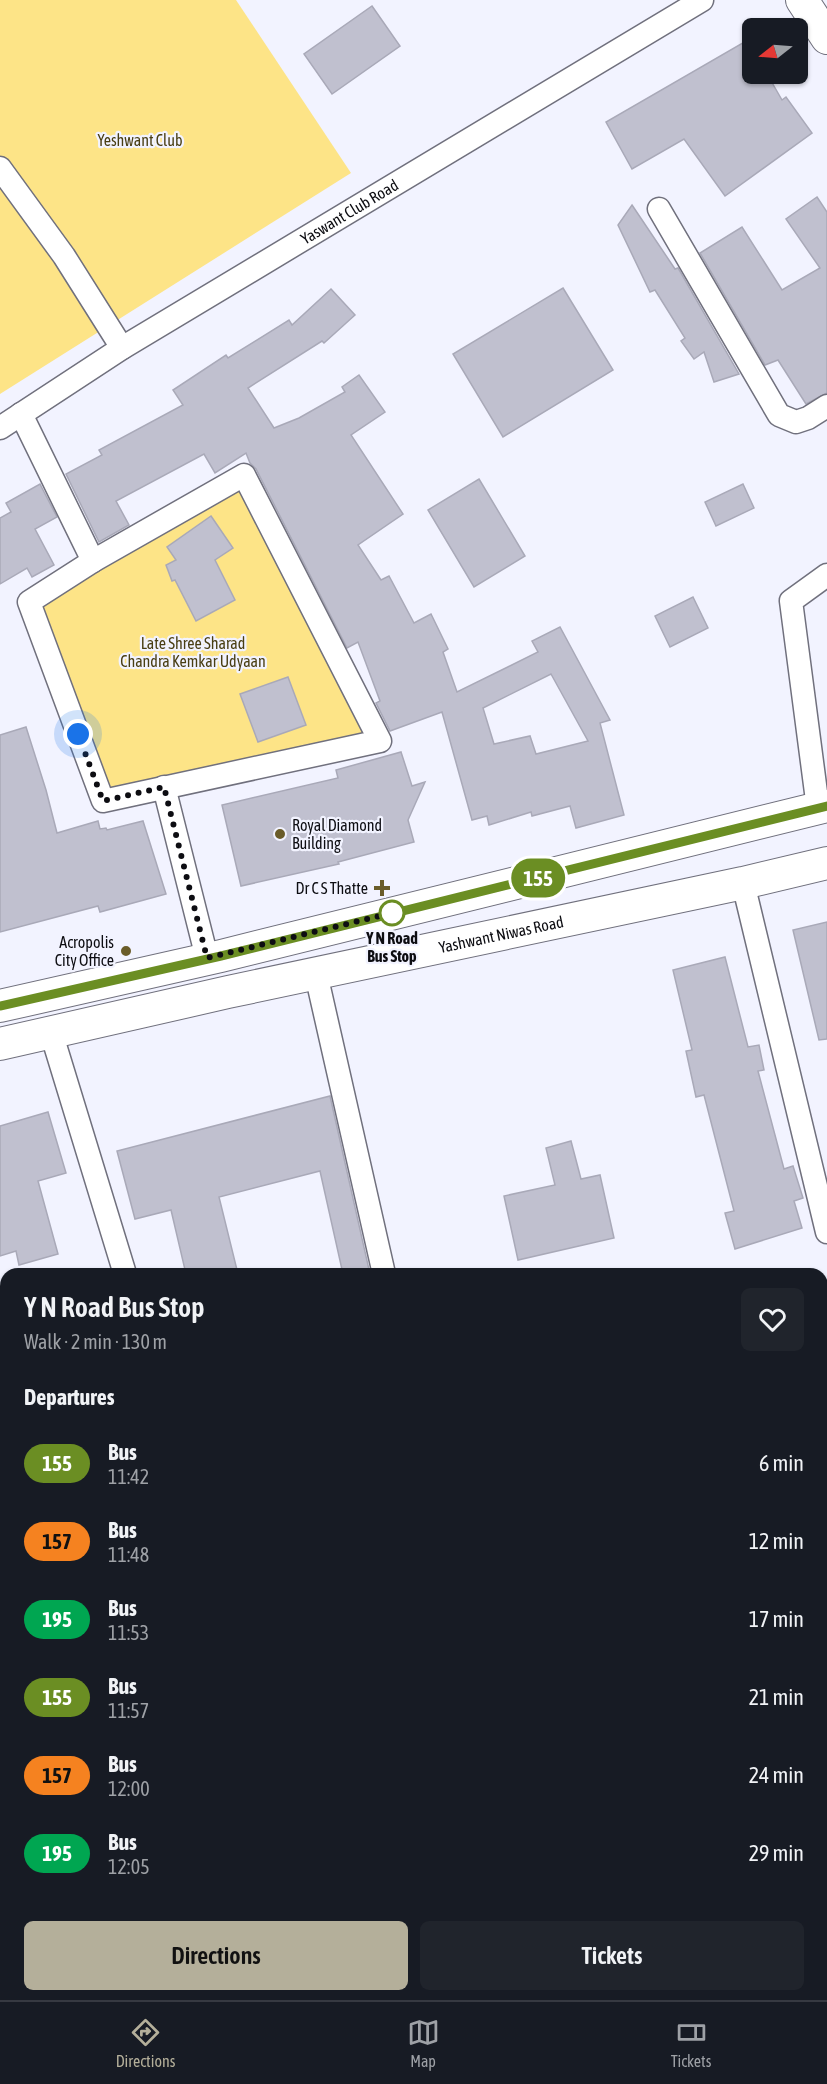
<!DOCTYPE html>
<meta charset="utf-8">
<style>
:root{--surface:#171b24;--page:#20242c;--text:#f1f3f6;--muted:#9ea1a6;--line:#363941;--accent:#b4af9a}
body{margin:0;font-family:"Asap Condensed",sans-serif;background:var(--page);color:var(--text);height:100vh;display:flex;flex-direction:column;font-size:22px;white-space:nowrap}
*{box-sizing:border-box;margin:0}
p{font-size:20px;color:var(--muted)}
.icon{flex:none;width:33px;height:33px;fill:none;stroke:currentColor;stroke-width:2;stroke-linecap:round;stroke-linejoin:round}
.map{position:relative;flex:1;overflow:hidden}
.details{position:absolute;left:0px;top:1268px;width:828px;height:734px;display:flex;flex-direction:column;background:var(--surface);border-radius:18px 18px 0 0;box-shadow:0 2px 4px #0004}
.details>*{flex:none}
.badge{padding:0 12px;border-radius:20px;font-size:21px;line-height:39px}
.needle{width:39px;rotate:253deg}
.fabs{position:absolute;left:742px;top:18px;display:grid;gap:12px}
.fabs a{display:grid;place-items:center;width:66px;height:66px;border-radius:9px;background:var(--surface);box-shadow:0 2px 4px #0004;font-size:30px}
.you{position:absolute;width:30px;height:30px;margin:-15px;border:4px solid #fff;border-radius:50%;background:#1a73e8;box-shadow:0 0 0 9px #1a73e833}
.map>.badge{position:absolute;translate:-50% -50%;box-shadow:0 0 0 3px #fff}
h2{padding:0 24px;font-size:22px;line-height:54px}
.round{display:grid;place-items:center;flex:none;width:63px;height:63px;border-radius:9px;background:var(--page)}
.summary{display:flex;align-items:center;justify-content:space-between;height:102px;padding:0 24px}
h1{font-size:28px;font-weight:600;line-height:45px}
.primary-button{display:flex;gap:12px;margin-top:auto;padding:12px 24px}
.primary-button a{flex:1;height:69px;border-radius:9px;background:var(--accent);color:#111;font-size:24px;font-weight:600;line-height:69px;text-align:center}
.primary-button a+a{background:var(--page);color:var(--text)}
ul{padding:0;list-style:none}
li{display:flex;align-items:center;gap:18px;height:78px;padding:0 24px}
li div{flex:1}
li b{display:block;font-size:22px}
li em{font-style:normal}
li .badge{min-width:66px;font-weight:700;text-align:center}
.menu{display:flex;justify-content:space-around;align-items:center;height:84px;border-top:2px solid var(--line);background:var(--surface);font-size:16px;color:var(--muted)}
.menu a{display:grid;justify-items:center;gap:3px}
.menu .selected{color:var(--accent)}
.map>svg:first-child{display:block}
.green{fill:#fde487}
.water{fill:#bfbff4}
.building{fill:#c0c0cf;stroke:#a9a9b8;stroke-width:1.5;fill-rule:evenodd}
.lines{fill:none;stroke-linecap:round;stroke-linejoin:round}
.street-casing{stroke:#70707d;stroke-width:25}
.secondary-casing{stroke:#70707d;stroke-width:34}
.street{stroke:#fff;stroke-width:22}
.secondary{stroke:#fff;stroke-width:32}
.line-casing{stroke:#fff;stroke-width:14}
.line{stroke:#6b8e23;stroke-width:9}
.walk{stroke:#0d0d12;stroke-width:6;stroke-dasharray:0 10.8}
.poi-dot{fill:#6a5c29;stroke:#f2f3ff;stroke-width:2}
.stop-dot{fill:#fff;stroke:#6b8e23;stroke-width:3}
.labels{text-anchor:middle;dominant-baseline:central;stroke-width:4.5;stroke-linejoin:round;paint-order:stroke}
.park-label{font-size:16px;fill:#493e13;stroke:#f2f3ff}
.street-label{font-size:16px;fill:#0d0d12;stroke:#f2f3ff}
.poi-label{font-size:16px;fill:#0d0d12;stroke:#f2f3ff;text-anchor:end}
.stop-label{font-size:16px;font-weight:bold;fill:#0d0d12;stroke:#f2f3ff}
</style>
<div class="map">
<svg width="827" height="2000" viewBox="0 0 827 2000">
<rect width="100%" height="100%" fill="#f2f3ff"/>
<g class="green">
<path d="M 0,0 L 236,0 L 351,173 L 0,394 Z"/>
<path d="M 244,475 L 380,741 L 103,801 L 29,602 Z"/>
<path d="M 827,1680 L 827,2000 L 273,2000 L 272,1995 L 822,1995 L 822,1681 Z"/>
<path d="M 6,1863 L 6,1995 L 130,1995 L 131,2000 L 0,2000 L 0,1865 Z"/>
</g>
<path class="water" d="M 827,1694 L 827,1768 L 822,1748 L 822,1695 Z"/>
<g class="building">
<path d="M 372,6 L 400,46 L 332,94 L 304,54 Z"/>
<path d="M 753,37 L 753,74 L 767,74 L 782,100 L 786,97 L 812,133 L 725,196 L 684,139 L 632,169 L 606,122 Z"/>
<path d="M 817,197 L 827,212 L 827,393 L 806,404 L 778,360 L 765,365 L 700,253 L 742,227 L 782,290 L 820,268 L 786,219 Z"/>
<path d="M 632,205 L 675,269 L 678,268 L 739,374 L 714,382 L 704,352 L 694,359 L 681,341 L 685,338 L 655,290 L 650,292 L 618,225 Z"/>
<path d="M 563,288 L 613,370 L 503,437 L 453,354 Z"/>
<path d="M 331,289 L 355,315 L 324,343 L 322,341 L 248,388 L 274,428 L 299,418 L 345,392 L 342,387 L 359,375 L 385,412 L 351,435 L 403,514 L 358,545 L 381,580 L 389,576 L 414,623 L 431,614 L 448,649 L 443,652 L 457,692 L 538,652 L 532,641 L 560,627 L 610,720 L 600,723 L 624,815 L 576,828 L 570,806 L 532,816 L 531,812 L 489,825 L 487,816 L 472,820 L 442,712 L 390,731 L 376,703 L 380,701 L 358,642 L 347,648 L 256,469 L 250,463 L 246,453 L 215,473 L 204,454 L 116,501 L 129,525 L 99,542 L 66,474 L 102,455 L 99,450 L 183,405 L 173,390 L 226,355 L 228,358 L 289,320 L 292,325 ZM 551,674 L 588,741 L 536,754 L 530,736 L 494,744 L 483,708 Z"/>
<path d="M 479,479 L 525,556 L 474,587 L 428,510 Z"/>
<path d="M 40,484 L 57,517 L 35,529 L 54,565 L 32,577 L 27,568 L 0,584 L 0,518 L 11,512 L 6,503 Z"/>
<path d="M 743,484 L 754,508 L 716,526 L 705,502 Z"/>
<path d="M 211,516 L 233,548 L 215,560 L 235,600 L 196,621 L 175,580 L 172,581 L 166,565 L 176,560 L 167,547 Z"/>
<path d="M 693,597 L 708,628 L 670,647 L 655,616 Z"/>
<path d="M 288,677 L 306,725 L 258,742 L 240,694 Z"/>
<path d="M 26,727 L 46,790 L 57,833 L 98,821 L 100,829 L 106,828 L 107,830 L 143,821 L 166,894 L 100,912 L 98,906 L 0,932 L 0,735 Z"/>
<path d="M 401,752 L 412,786 L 425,782 L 408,820 L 414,842 L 338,862 L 339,864 L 241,886 L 222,805 L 338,778 L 336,770 Z"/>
<path d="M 827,922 L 827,1039 L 819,1040 L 793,930 Z"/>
<path d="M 725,957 L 748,1047 L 759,1045 L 764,1070 L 758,1071 L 784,1169 L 793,1166 L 803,1198 L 794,1201 L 802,1228 L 735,1249 L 725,1213 L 734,1211 L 704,1095 L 696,1097 L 686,1051 L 692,1050 L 673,970 Z"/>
<path d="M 330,1096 L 370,1274 L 343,1274 L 320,1171 L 219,1197 L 238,1274 L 186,1274 L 171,1210 L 135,1219 L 117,1151 Z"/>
<path d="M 48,1112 L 66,1173 L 38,1181 L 58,1254 L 19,1265 L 16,1251 L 0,1256 L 0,1126 Z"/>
<path d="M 571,1141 L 581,1179 L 600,1175 L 614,1238 L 518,1260 L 504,1196 L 555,1185 L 546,1148 Z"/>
</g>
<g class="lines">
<defs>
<g id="street">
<path d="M 0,168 L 64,256 L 122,348"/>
<path d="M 659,209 L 779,415 L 796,422 L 808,418 L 827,406"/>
<path d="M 21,414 L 93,561"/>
<path id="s1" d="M 0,428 L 122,348 L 702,0"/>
<path d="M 244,475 L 380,741 L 103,801 L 29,602 L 93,561 Z"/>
<path d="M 164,787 L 207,958"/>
<path d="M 818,808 L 791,601 L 827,575"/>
<path d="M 743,883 L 827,1232"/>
<path d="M 316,974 L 384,1274"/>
<path d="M 51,1032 L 125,1274"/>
<path d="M 0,1299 L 6,1298"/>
<path d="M 0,1491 L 6,1490"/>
<path d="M 822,1582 L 827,1581"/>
<path d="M 0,1775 L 6,1773"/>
</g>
<g id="secondary">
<path d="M 802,0 L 827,38"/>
<path d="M 0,1006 L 221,956 L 827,806"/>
<path id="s2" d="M 0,1044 L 228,992 L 743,883 L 827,863"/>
</g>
</defs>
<use href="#street" class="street-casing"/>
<use href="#secondary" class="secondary-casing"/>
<use href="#street" class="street"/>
<use href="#secondary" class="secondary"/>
</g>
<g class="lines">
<defs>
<path id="line" d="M 0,1006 L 221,956 L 827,806"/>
</defs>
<use href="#line" class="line-casing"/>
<use href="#line" class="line"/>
<path class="walk" d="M 78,734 L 103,801 L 164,787 L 207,958 L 392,913"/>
</g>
<g class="poi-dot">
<circle cx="280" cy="834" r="6"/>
<path d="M379 879h6v6h6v6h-6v6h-6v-6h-6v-6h6z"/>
<circle cx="126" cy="951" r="6"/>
</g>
<circle class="stop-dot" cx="392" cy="913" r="12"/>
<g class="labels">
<g class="park-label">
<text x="140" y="140">Yeshwant Club</text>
<text x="193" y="643">Late Shree Sharad<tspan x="193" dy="18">Chandra Kemkar Udyaan</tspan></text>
</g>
<g class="street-label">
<text stroke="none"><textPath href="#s1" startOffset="411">Yaswant Club Road</textPath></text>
<text stroke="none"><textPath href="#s2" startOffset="513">Yashwant Niwas Road</textPath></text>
</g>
<g class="poi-label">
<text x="292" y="825" text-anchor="start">Royal Diamond<tspan x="292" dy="18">Building</tspan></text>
<text x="368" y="888">Dr C S Thatte</text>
<text x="114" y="942">Acropolis<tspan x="114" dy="18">City Office</tspan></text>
</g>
<g class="stop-label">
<text x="392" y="938">Y N Road<tspan x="392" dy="18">Bus Stop</tspan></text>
</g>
</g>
</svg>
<div class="fabs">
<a><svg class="needle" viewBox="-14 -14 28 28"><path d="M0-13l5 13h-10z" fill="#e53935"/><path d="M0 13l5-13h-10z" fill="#9ea1a6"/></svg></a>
</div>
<div class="you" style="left:78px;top:734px"></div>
<b class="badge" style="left:538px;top:878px;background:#6b8e23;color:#fff">155</b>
<section class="details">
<div class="summary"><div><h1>Y N Road Bus Stop</h1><p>Walk · 2 min · 130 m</p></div><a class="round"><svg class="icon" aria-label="heart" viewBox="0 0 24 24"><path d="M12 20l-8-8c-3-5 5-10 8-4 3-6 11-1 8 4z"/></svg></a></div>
<h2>Departures</h2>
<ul>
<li><span class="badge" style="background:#6b8e23;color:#fff">155</span><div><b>Bus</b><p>11:42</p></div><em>6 min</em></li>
<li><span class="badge" style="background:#f58220;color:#111">157</span><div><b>Bus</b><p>11:48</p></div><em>12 min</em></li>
<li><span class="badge" style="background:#00a651;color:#fff">195</span><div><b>Bus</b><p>11:53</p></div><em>17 min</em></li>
<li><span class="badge" style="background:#6b8e23;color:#fff">155</span><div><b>Bus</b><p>11:57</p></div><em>21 min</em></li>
<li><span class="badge" style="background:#f58220;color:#111">157</span><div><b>Bus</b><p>12:00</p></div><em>24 min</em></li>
<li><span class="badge" style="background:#00a651;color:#fff">195</span><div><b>Bus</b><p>12:05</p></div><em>29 min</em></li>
</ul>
<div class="primary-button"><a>Directions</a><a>Tickets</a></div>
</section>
</div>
<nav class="menu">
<a class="selected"><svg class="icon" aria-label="directions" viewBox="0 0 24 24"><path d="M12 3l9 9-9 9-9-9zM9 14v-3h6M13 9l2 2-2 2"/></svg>Directions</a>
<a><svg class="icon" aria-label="map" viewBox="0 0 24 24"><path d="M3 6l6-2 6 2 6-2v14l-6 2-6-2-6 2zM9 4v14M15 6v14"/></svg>Map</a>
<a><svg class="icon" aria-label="tickets" viewBox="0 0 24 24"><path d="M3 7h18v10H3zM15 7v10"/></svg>Tickets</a>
</nav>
